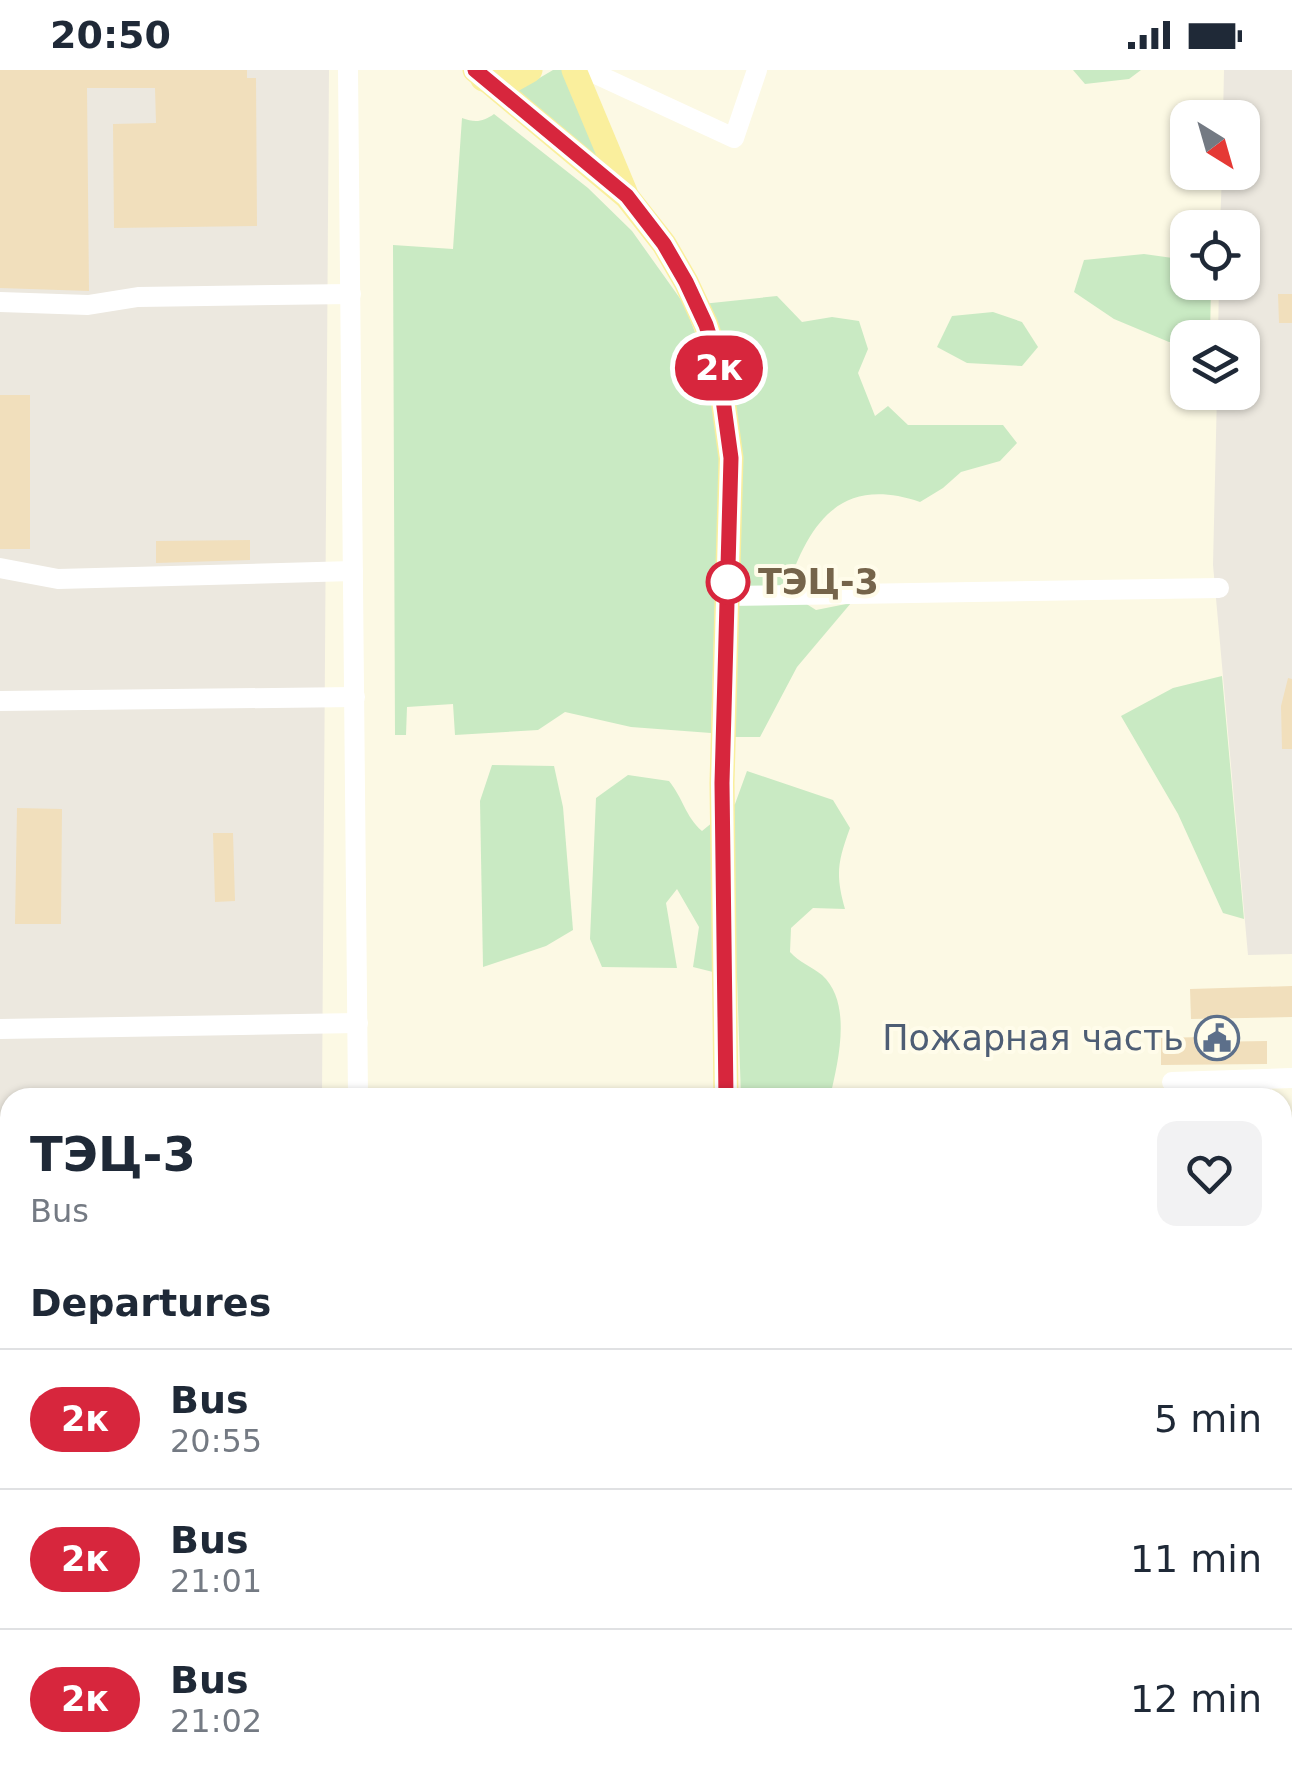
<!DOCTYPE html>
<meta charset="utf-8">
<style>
:root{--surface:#fff;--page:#f2f2f3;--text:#1f2937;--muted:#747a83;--line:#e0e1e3}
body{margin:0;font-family:"DejaVu Sans",sans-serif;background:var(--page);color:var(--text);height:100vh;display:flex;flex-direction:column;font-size:38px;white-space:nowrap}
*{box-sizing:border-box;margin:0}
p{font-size:32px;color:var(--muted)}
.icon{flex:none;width:55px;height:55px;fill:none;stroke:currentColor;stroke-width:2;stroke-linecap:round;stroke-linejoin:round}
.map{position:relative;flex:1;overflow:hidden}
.panel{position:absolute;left:0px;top:1018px;width:1292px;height:702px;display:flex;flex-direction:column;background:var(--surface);border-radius:30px 30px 0 0;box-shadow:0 2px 8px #0004}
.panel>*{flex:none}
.badge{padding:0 20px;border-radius:32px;font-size:35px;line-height:65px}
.needle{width:65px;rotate:143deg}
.fabs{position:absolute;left:1170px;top:30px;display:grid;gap:20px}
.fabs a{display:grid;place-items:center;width:90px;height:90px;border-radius:20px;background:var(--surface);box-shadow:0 2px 8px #0004;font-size:50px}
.map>.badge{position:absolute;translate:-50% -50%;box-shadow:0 0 0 5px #fff}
h2{padding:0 30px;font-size:38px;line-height:90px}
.round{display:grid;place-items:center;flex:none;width:105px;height:105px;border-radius:20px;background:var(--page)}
.head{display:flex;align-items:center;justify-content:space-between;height:170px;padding:0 30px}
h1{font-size:48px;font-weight:800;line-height:75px}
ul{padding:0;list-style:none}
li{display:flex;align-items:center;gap:30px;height:140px;padding:0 30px;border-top:2px solid var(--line)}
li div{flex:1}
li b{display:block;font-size:38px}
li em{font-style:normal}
li .badge{min-width:110px;font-weight:700;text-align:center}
.status{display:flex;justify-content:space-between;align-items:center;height:70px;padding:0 50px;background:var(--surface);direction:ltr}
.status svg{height:28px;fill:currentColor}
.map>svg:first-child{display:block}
.industrial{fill:#ece8df}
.green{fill:#c9eac3}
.water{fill:#b9d4e6;stroke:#9fc0d7;stroke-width:2.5}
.building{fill:#f1dfbc}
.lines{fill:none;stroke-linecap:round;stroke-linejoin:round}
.minor{stroke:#fff;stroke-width:20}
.major{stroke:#faef9d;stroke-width:25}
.rail-casing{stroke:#bea3c6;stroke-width:9}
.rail{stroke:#fffcea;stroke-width:5;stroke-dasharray:15;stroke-linecap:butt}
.line-casing{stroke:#fff;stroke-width:22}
.line{stroke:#d7263d;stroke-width:15}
.stop-dot{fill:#fff;stroke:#d7263d;stroke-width:5}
.labels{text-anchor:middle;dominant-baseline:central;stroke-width:8;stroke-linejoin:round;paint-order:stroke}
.stop-label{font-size:35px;font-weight:bold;fill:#75644a;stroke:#fffcea;text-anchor:start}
.service-label{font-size:35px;fill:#4e5e75;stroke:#fffcea;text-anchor:end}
</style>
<div class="status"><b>20:50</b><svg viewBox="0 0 49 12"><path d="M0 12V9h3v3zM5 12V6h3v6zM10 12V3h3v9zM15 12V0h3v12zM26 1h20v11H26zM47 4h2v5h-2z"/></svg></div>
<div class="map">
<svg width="1292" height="1718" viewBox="0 0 1292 1718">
<rect width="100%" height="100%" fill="#fcf9e4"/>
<g class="industrial">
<path d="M 0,0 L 329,0 L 322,1027 L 10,1028 L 10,1710 L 318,1710 L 318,1718 L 0,1718 Z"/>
<path d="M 1224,0 L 1292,0 L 1292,884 L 1248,885 L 1213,495 L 1217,323 L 1242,322 L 1242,268 L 1218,267 L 1219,213 L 1242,212 L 1242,158 L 1220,157 L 1222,103 L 1242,102 L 1242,48 L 1223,47 Z"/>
<path d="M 1282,1393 L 1292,1393 L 1292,1718 L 1069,1718 L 1069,1710 L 1282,1710 Z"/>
</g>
<g class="green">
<path d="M 553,0 L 562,0 L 600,93 L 510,16 L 531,13 Z"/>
<path d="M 1073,0 L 1141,0 L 1129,9 L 1085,14 Z"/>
<path d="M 494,44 L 588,118 L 632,161 L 684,234 L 704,285 L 720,376 L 711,663 L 631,657 L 565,642 L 538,660 L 455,665 L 453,634 L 407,637 L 406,665 L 395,665 L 393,175 L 453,179 L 462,48 C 475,53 483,52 494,44 Z"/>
<path d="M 1144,184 L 1187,190 L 1188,212 L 1211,213 L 1210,267 L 1169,272 L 1114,249 L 1074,222 L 1084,190 Z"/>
<path d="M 777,226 L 802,252 L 832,247 L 859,251 L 868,279 L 858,303 L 875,346 L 888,336 L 908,355 L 1003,355 L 1017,373 L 1000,391 L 961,402 L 943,418 L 920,432 C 840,405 809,453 786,521 L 816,540 L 851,533 L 797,597 L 760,667 L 732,667 L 742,383 L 702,234 Z"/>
<path d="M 993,242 L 1022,252 L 1038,277 L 1022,296 L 967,293 L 937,277 L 952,246 Z"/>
<path d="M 1222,606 L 1244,849 L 1223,843 L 1178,744 L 1121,646 L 1173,618 Z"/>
<path d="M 492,695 L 554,696 L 563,737 L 573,860 L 546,876 L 483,897 L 480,731 Z"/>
<path d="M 747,701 L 833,730 L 850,758 C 838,791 835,804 845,839 L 813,838 L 791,858 L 790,882 C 800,893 811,896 822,905 C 853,933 838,992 830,1027 L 741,1027 L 737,908 L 693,897 L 699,857 L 677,819 L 666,833 L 677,898 L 602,897 L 590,869 L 596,728 L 628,705 L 669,711 C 683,728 685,746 702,761 L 735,734 Z"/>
<rect x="536" y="1710" width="171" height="8"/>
</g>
<g class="water">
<path d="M 1283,1148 L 1292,1149 L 1292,1201 L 1283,1200 Z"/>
<rect x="1283" y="1456" width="9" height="42"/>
<rect x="1283" y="1531" width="9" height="75"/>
</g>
<g class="building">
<path d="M 0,0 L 247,0 L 247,8 L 256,8 L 257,156 L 114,158 L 113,54 L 156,53 L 155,18 L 87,18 L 89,221 L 0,218 Z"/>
<path d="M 1278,224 L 1292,224 L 1292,253 L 1279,253 Z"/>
<rect x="0" y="325" width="30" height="154"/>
<path d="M 250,470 L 250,490 L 156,493 L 156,471 Z"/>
<path d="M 1288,608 L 1292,609 L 1292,679 L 1282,679 L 1281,636 Z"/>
<path d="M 17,738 L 62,739 L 61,854 L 15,854 Z"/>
<path d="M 213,763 L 233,763 L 235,831 L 215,832 Z"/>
<path d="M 1292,916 L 1292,947 L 1191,949 L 1190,919 Z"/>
<path d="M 1202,967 L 1202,972 L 1267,971 L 1267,994 L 1161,995 L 1161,968 Z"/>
</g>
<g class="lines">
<g class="minor">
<path d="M 348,0 L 358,1028"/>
<path d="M 587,0 L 734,68 L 757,0"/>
<path d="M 0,232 L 88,235 L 138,227 L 351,224"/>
<path d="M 0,498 L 58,509 L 353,501"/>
<path d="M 728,526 L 1219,518"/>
<path d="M 0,631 L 355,627"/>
<path d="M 0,959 L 358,953"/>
<path d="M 1172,1012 L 1292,1008"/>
<path d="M 1282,1105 L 1292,1105"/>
<path d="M 1282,1293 L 1292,1293"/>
<path d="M 0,1298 L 10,1297"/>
</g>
<g class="major">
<path d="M 475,0 L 627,127 L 664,174 L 686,212 L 706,255 L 718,293 L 731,388 L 722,713 L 726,1028"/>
<path d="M 574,0 L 625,122"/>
<path d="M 483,9 L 514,9 L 530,0"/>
<path d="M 730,1710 L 730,1718"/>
</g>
<defs>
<g id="rail">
<path d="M 281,1710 L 281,1718"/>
<path d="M 365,1710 L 365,1718"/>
</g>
</defs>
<use href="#rail" class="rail-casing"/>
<use href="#rail" class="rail"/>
</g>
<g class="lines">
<defs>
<path id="line" d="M 475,0 L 627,126 L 664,174 L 686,212 L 706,255 L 718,293 L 731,388 L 722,713 L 726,1028"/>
</defs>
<use href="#line" class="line-casing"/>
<use href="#line" class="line"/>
</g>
<defs>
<symbol id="civic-ring" viewBox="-11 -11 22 22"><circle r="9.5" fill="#fffcea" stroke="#5c6f8a" stroke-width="1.5"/><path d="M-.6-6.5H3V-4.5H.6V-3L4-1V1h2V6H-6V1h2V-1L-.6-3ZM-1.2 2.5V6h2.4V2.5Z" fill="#5c6f8a"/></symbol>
</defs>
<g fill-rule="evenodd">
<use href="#civic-ring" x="1192" y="943" width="50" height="50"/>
</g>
<circle class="stop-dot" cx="728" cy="512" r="20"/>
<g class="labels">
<g class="stop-label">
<text x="758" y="512">ТЭЦ-3</text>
</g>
<g class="service-label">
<text x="1184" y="968">Пожарная часть</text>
</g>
</g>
</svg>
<div class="fabs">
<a><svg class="needle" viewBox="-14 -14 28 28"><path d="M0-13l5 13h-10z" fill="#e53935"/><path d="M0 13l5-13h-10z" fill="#747a83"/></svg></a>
<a><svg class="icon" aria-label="locate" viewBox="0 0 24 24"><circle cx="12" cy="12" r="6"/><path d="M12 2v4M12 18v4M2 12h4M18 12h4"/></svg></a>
<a><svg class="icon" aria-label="layers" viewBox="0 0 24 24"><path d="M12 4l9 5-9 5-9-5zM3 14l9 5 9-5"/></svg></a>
</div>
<b class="badge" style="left:719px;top:298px;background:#d7263d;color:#fff">2к</b>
<section class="panel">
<div class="head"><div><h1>ТЭЦ-3</h1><p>Bus</p></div><a class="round"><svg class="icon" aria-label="heart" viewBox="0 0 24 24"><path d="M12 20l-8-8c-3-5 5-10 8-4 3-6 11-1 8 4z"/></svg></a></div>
<h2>Departures</h2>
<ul>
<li><span class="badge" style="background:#d7263d;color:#fff">2к</span><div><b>Bus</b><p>20:55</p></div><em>5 min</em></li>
<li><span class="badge" style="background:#d7263d;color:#fff">2к</span><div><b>Bus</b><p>21:01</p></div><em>11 min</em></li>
<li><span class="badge" style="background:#d7263d;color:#fff">2к</span><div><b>Bus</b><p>21:02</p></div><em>12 min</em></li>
</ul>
</section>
</div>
